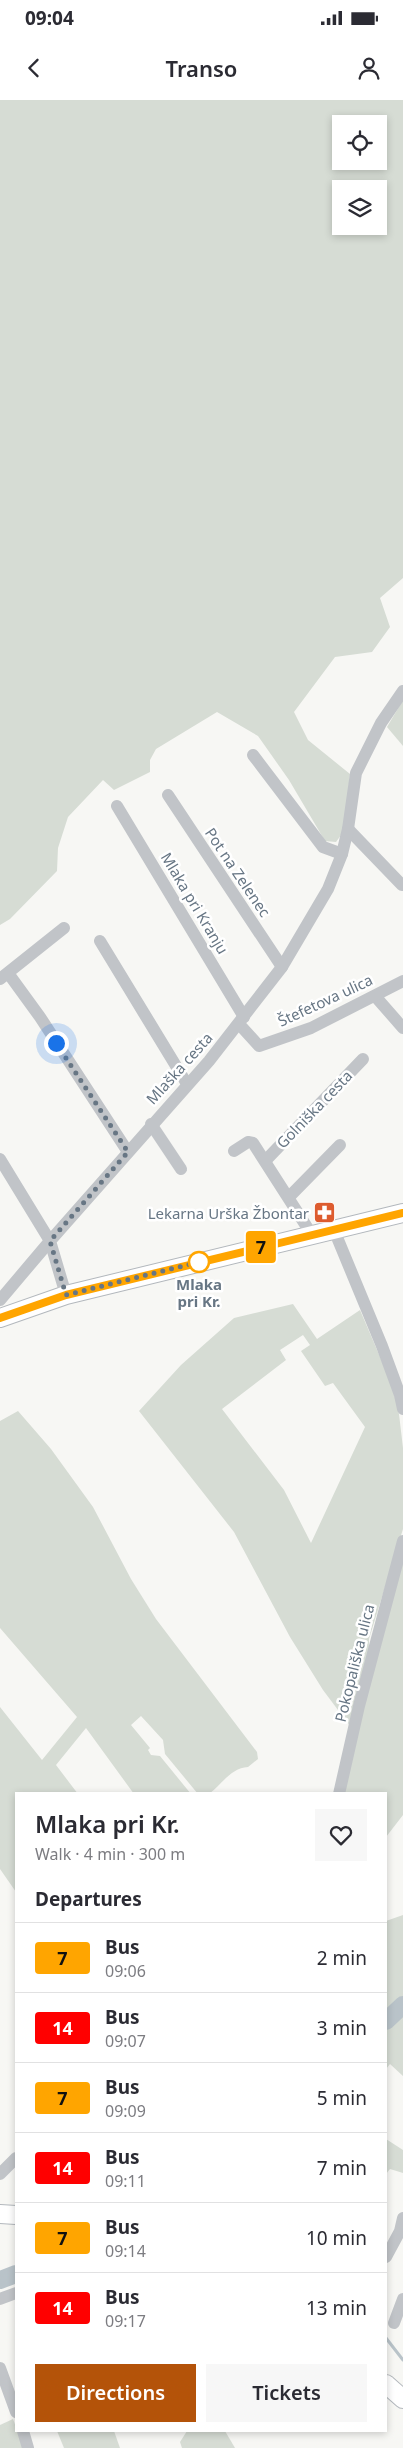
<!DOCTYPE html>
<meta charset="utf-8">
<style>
:root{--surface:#fff;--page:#f7f7f7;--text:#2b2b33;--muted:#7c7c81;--line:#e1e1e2;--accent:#b45309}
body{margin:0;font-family:"Noto Sans",sans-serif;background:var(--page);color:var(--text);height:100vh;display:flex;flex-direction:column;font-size:19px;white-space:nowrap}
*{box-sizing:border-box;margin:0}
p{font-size:16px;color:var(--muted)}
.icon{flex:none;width:28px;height:28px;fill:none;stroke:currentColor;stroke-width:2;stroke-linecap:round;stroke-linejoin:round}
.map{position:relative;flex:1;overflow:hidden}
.panel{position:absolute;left:15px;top:1692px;width:372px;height:640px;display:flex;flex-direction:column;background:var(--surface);border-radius:0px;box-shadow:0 2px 8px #0003}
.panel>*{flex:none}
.badge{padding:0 10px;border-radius:4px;font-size:18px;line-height:32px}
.fabs{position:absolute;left:332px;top:15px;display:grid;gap:10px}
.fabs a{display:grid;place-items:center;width:55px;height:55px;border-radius:0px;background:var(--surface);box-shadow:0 2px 8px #0003;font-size:25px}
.you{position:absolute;width:25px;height:25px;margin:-12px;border:4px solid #fff;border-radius:50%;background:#1a73e8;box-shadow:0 0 0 8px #1a73e833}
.map>.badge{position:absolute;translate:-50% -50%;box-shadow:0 0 0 2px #fff}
h2{padding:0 20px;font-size:19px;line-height:45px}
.round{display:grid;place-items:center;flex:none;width:52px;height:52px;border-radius:0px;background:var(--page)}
.overview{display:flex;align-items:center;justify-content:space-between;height:85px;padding:0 20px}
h1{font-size:24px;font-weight:600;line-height:38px}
.action{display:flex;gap:10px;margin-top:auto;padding:10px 20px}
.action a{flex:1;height:58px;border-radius:0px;background:var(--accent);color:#fff;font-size:20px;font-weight:600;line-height:58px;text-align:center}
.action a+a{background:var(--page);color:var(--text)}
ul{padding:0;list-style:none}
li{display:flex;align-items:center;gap:15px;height:70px;padding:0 20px;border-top:1px solid var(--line)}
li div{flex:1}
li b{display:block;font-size:19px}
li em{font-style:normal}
li .badge{min-width:55px;font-weight:700;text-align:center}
.status{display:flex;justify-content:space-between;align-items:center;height:35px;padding:0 25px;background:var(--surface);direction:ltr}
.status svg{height:14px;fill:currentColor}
header{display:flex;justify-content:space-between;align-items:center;height:65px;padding:0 20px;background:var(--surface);font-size:22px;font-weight:600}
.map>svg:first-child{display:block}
.green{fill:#d6dcd4;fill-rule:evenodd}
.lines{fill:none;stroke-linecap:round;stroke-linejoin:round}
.stream{stroke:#b9c3c9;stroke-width:3}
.river{stroke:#b9c3c9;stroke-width:18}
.secondary-casing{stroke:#b3b8bd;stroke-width:20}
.street{stroke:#c1c4c8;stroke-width:12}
.secondary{stroke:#fff;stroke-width:18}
.line-casing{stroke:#fff;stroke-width:11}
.line{stroke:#ffa500;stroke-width:8}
.walk{stroke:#677684;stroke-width:5;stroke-dasharray:0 9}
.stop-dot{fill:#fff;stroke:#ffa500;stroke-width:2.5}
.labels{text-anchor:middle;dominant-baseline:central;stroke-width:5;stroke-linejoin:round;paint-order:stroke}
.street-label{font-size:15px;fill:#677684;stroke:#fff}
.poi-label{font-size:15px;fill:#677684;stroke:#fff;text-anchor:end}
.stop-label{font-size:15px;font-weight:bold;fill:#677684;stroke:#fff}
</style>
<div class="status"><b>09:04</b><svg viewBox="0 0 49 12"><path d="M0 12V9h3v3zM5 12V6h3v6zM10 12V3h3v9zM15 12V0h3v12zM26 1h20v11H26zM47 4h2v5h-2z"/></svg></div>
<header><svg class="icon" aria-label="back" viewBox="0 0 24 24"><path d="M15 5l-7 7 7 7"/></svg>Transo<svg class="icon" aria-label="person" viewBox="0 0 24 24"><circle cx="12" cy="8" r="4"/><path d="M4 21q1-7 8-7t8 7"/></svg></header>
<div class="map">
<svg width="403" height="2348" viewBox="0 0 403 2348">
<rect width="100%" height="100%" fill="#f7f7f4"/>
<g class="green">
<path d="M 0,0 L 403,0 L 403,478 L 380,498 L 390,527 L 372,552 L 335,557 L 294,612 L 308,640 L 350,674 L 344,731 L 336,742 L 325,741 L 289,680 L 258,636 L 217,612 L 156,649 L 150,660 L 150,672 L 114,690 L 103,680 L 68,717 L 58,748 L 57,771 L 10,819 L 0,825 ZM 341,24 L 379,24 L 379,61 L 341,61 ZM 341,89 L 379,89 L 379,126 L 341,126 Z"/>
<path d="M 403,600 L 403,646 L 387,627 Z"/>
<path d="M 293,1204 L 317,1239 L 360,1210 L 392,1285 L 399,1314 L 403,1348 L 403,1429 L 369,1539 L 369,1552 L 350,1626 L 323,1590 L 290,1537 L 234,1432 L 139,1311 L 181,1265 L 234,1218 ZM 303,1235 L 310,1245 L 301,1251 L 325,1286 L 333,1283 L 365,1327 L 311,1443 L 284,1390 L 222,1309 L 286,1260 L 280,1250 Z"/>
<path d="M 18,1311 L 51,1349 L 93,1407 L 131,1479 L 156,1519 L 257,1652 L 258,1659 L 248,1667 C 231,1668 222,1684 209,1694 L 198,1694 L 165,1654 L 163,1640 L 141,1616 L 131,1625 L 150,1648 L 148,1650 L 151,1655 L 160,1656 L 191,1694 L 134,1694 L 86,1628 L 56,1665 L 78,1694 L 16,1694 L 16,1792 L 0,1769 L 0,1607 L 42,1660 L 77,1617 L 0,1528 L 0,1321 Z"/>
<path d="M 403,1456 L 403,1715 L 386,1737 L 386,1694 L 342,1693 Z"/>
<path d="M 403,1815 L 403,1900 L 386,1913 L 386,1821 Z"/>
<path d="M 403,1913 L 403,1976 L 390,1964 L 386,1969 L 386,1928 Z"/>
<path d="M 386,2039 L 403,2050 L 403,2073 L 390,2069 L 386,2074 Z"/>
<path d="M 13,2319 L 24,2348 L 0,2348 L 0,2325 Z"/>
<path d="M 57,2331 L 114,2331 L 120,2348 L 64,2348 Z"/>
<path d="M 187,2331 L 225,2331 L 235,2348 L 182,2348 L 180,2342 Z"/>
</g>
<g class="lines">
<path class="stream" d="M 386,2238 L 403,2260"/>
<g class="river">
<path d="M 386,1921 L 403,1905"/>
<path d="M 0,2180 L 16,2174"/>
</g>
<defs>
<g id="secondary">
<path d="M 0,1218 L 66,1195 L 403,1113"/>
<path d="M 0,2114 L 16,2115"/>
<path d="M 386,2284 L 403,2299"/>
</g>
</defs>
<use href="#secondary" class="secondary-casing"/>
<g class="street">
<path d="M 253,655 L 323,747 L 342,754"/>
<path d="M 168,695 L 282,867"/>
<path d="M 117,706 L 244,917"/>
<path d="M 348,729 L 402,785"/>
<path d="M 100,841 L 187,984"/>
<path d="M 8,873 L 40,917 L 128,1052"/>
<path d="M 0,879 L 64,828"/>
<path d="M 375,896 L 403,928"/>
<path d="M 239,924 L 259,946 L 311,928 L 403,881"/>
<path d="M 151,1024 L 181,1069"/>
<path d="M 234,1051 L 248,1042 L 253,1043 L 312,1135"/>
<path d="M 0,1059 L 50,1141 L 0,1200"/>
<path d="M 266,1060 L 363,959"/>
<path d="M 289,1097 L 340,1045"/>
<path d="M 334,1130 L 382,1246 L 400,1295 L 403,1309"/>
<path d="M 66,1195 L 50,1141 L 209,961 L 282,867 L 328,789 L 342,754 L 348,729 L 356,673 L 381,623 L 403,591"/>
<path d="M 339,1694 L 359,1606 L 403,1441"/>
<path d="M 0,2074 L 16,2058"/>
<path d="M 386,2157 L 400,2131 L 403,2118"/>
<path d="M 0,2199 L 16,2193"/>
<path d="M 394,2223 L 403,2199"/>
<path d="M 0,2268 L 16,2312"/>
<path d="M 23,2331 L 28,2348"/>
</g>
<use href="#secondary" class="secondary"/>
</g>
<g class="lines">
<defs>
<path id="line" d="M 0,1218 L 66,1195 L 403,1113"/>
</defs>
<use href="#line" class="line-casing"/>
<use href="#line" class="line"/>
<path class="walk" d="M 56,943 L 128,1052 L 50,1141 L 66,1195 L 199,1162"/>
</g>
<defs>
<symbol id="pharmacy-square" viewBox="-11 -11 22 22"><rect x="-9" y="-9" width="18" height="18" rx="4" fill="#dd5c2f" stroke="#fff"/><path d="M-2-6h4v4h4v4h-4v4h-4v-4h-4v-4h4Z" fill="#fff"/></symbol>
</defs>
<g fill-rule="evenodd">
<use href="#pharmacy-square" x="312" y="1100" width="25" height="25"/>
</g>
<circle class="stop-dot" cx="199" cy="1162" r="10"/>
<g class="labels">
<g class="street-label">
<text transform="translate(238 772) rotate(56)">Pot na Zelenec</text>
<text transform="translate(195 803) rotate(59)">Mlaka pri Kranju</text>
<text transform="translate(325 900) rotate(-25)">Štefetova ulica</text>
<text transform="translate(179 968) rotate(-48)">Mlaška cesta</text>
<text transform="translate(314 1009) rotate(-46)">Golniška cesta</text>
<text transform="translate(354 1563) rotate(-76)">Pokopališka ulica</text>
</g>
<g class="poi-label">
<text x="309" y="1113">Lekarna Urška Žbontar</text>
</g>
<g class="stop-label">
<text x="199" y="1184">Mlaka<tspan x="199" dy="17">pri Kr.</tspan></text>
</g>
</g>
</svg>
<div class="fabs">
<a><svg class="icon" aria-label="locate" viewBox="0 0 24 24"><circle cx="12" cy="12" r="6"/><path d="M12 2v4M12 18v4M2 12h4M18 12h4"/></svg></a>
<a><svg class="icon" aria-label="layers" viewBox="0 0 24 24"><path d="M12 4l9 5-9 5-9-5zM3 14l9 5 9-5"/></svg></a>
</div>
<div class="you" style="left:56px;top:943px"></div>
<b class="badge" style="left:261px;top:1147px;background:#ffa500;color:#111">7</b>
<section class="panel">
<div class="overview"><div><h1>Mlaka pri Kr.</h1><p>Walk · 4 min · 300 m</p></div><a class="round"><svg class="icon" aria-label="heart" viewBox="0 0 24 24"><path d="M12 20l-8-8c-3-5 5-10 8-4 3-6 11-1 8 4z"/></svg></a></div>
<h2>Departures</h2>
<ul>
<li><span class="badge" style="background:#ffa500;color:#111">7</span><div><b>Bus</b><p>09:06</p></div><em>2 min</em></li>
<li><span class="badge" style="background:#f00;color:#fff">14</span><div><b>Bus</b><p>09:07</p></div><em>3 min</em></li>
<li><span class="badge" style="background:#ffa500;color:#111">7</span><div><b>Bus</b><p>09:09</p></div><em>5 min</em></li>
<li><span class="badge" style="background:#f00;color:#fff">14</span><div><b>Bus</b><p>09:11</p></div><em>7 min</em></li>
<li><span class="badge" style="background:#ffa500;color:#111">7</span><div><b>Bus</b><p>09:14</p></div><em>10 min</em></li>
<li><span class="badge" style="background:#f00;color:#fff">14</span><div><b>Bus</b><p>09:17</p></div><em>13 min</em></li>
</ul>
<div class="action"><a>Directions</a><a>Tickets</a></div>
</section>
</div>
